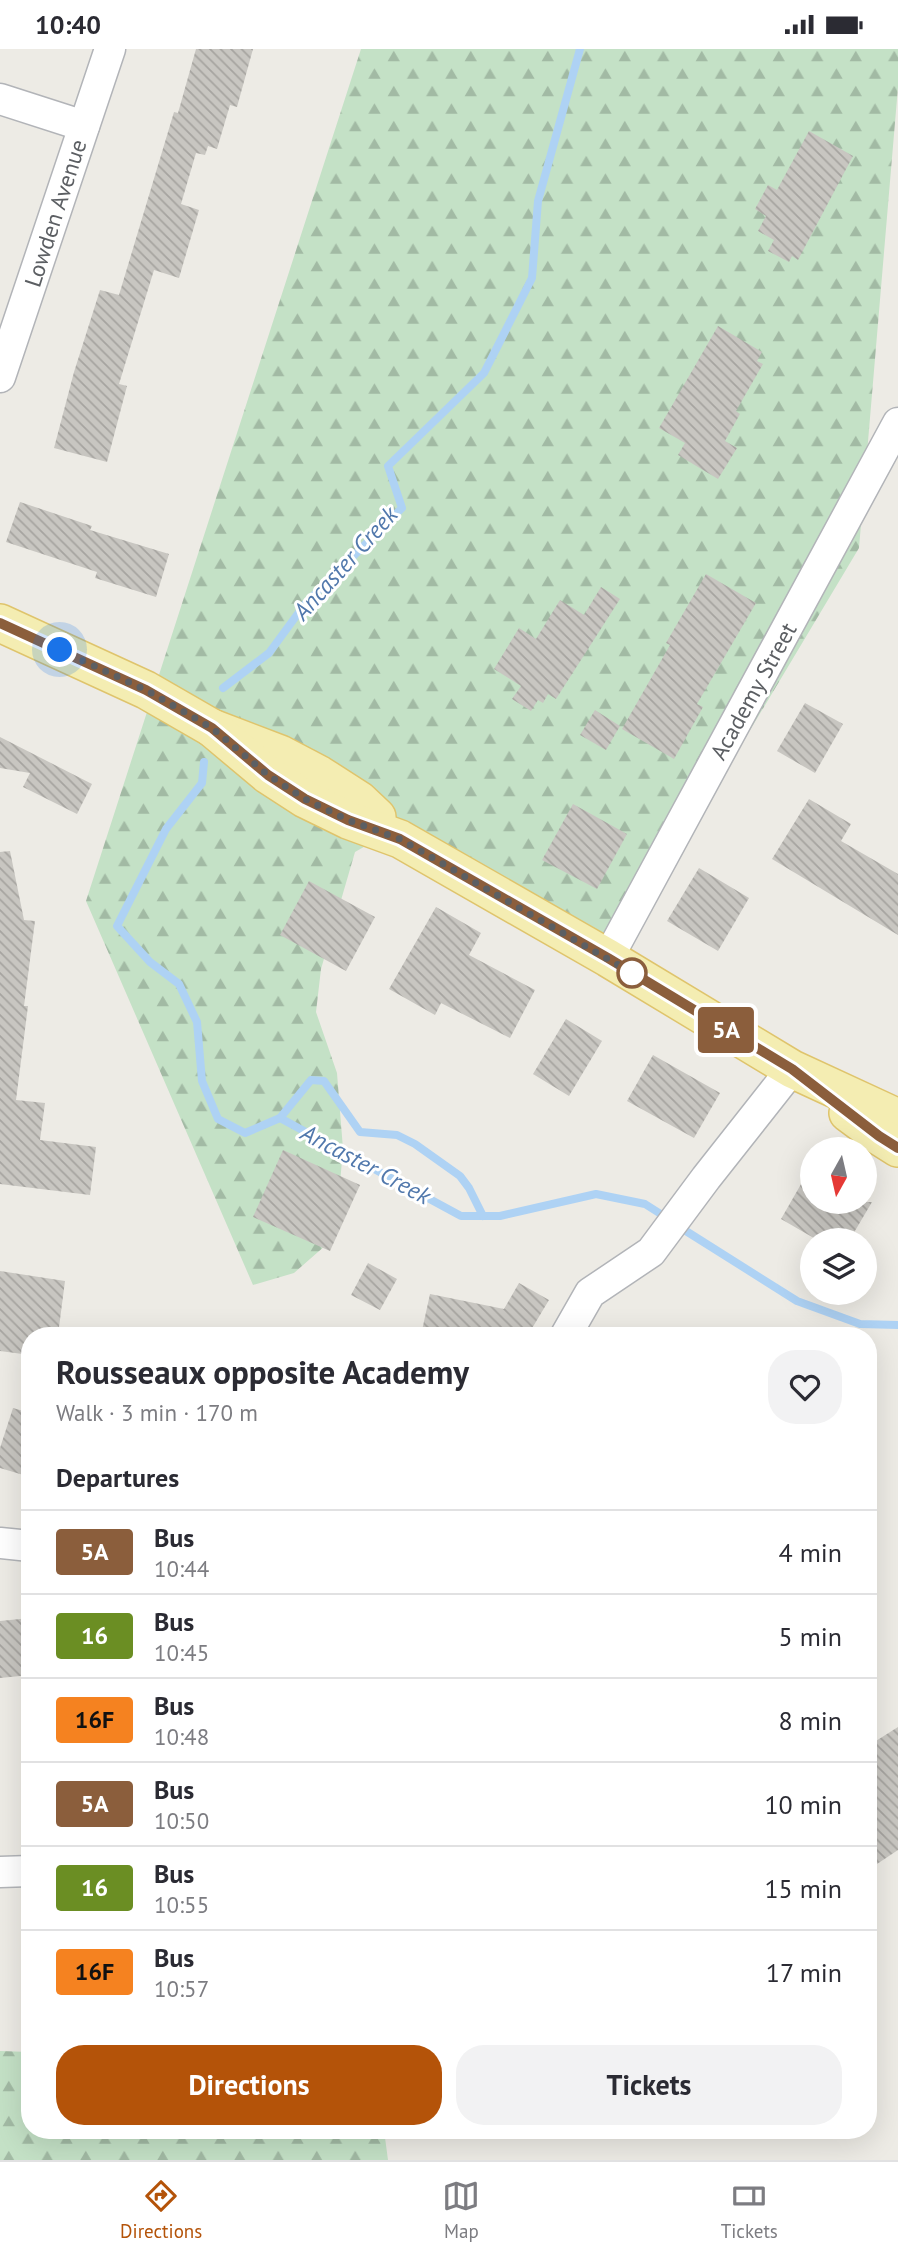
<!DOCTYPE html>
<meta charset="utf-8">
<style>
:root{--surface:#fff;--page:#f2f2f3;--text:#2b2b33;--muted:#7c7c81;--line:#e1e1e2;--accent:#b45309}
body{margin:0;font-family:"PT Sans",sans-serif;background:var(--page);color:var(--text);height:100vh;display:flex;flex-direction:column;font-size:26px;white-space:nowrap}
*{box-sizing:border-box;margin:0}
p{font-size:23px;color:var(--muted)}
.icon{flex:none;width:38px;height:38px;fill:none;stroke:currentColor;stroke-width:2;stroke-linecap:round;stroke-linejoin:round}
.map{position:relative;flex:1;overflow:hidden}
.details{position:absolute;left:21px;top:1278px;width:856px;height:812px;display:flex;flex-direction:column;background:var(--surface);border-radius:28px;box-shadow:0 7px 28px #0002}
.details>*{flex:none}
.badge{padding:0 14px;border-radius:5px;font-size:24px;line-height:46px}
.needle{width:46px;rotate:188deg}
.controls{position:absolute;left:800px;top:1088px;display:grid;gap:14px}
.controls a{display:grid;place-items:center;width:77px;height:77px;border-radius:50%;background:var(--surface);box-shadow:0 7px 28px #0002;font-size:35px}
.you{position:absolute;width:35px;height:35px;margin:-18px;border:5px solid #fff;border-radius:50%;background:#1a73e8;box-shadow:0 0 0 10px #1a73e833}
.map>.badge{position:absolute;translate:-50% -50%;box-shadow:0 0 0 4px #fff}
h2{padding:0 35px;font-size:26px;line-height:63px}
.round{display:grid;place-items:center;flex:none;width:74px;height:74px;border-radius:28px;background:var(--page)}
.overview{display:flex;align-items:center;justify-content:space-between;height:119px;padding:0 35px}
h1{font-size:33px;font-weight:600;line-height:52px}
.primary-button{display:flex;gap:14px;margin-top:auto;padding:14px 35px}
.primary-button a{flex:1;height:80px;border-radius:28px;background:var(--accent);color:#fff;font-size:28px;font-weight:600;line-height:80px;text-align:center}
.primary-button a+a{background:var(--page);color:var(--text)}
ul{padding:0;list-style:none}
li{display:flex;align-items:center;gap:21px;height:84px;padding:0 35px;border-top:2px solid var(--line)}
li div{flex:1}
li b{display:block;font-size:26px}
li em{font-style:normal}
li .badge{min-width:77px;font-weight:700;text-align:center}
.status{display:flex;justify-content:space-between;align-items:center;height:49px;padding:0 35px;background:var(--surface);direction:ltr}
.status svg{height:19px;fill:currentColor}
.dock{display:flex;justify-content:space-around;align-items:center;height:98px;border-top:2px solid var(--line);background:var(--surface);font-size:19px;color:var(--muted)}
.dock a{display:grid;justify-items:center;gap:4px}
.dock .active{color:var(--accent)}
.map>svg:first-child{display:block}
.forest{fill:url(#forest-firs)}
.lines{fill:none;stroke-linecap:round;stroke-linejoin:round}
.stream{stroke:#aed2f4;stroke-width:8}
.building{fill:url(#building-back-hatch)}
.minor-casing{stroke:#b2b4b8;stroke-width:33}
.major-casing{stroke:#dfc46c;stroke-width:40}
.minor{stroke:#fff;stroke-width:30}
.major{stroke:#f4edb2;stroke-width:37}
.line-casing{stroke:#fff;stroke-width:16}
.line{stroke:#8b5e3c;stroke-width:10}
.walk{stroke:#5c5f63;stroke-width:7;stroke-dasharray:0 12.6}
.stop-dot{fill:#fff;stroke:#8b5e3c;stroke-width:3.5}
.labels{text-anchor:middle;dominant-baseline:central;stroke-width:6;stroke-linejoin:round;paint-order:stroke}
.street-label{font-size:23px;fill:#5c5f63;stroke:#fff}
.water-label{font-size:24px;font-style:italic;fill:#5178ac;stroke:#fff}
</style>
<div class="status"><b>10:40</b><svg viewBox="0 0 49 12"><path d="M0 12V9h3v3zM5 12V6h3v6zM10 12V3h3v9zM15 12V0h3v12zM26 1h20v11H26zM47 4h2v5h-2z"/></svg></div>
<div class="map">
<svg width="898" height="2111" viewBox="0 0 898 2111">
<defs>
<pattern id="forest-firs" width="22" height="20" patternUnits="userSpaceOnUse" patternTransform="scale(1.75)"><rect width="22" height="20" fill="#c4e1c6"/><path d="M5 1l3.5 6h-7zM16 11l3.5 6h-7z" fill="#a2baa4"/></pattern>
<pattern id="building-back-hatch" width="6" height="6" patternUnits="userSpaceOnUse" patternTransform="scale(1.75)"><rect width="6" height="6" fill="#c8c6c1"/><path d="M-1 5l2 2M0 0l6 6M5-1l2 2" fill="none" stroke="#a6a4a0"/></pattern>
</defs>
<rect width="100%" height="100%" fill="#edebe5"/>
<g class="forest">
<path d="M 361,0 L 898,0 L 898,38 L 859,499 L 606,922 L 376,791 L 355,803 L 321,920 L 316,963 L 337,1024 L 343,1100 L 337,1168 L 326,1196 L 294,1224 L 253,1236 L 86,852 Z"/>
<path d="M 0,2002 L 30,2003 L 30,2081 L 384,2081 L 388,2111 L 0,2111 Z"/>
</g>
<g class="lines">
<g class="stream">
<path d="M 223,639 L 269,604 L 305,555 L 402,459 L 388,417 L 484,324 L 532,229 L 538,152 L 580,0"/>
<path d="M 204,713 L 202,734 L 166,780 L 117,877 L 150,913 L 179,935 L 197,973 L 202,1032 L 218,1070 L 245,1084 L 280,1069 L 461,1167 L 500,1167 L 596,1145 L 645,1155 L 667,1169"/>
<path d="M 280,1069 L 311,1031 L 324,1032 L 360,1083 L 397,1086 L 415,1095 L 460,1127 L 469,1139 L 483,1167"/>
<path d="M 678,1177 L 797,1252 L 860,1275 L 898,1276"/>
</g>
</g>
<g class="building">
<path d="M 196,0 L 253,0 L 237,58 L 230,56 L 217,100 L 208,97 L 205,106 L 196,104 L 181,155 L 199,161 L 179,229 L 154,221 L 119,335 L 127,337 L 107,413 L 54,399 L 74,323 L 100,241 L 119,246 L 174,63 L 178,64 Z"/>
<path d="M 809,82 L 853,107 L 798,211 L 792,207 L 789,213 L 768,202 L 774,191 L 758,182 L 766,167 L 755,160 L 768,136 L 777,141 Z"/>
<path d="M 718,277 L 762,303 L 757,312 L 763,315 L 736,362 L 740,365 L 725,392 L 737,399 L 718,430 L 678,406 L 685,394 L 659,379 Z"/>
<path d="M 20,453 L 92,477 L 90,481 L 169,505 L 156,548 L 95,529 L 97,523 L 6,493 Z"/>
<path d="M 706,525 L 756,554 L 697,655 L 703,658 L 674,710 L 622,680 L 670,596 L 666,594 Z"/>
<path d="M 601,538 L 620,550 L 556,650 L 548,645 L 543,654 L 538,651 L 531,662 L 512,650 L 521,637 L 494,620 L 519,579 L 536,590 L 560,551 L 584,566 Z"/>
<path d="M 805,654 L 843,675 L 815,724 L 777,702 Z"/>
<path d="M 595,661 L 620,677 L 606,701 L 580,686 Z"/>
<path d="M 0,688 L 92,735 L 77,765 L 23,738 L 30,724 L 0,719 Z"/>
<path d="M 809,750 L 851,775 L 841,792 L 898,825 L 898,886 L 772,810 Z"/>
<path d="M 573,755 L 627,785 L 597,840 L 542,811 Z"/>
<path d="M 10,802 L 24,871 L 35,872 L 24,957 L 28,957 L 16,1051 L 45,1054 L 40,1091 L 96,1098 L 90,1146 L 0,1135 L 0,803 Z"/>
<path d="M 699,819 L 749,849 L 718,902 L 667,872 Z"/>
<path d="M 309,832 L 375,868 L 346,922 L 280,886 Z"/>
<path d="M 436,858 L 481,884 L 469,906 L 535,941 L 510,989 L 441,954 L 435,966 L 389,940 Z"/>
<path d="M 566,970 L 602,992 L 569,1047 L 533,1025 Z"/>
<path d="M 653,1006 L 720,1044 L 694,1089 L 627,1052 Z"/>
<path d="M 283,1101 L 360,1136 L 330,1202 L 253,1168 Z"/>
<path d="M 812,1116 L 812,1153 L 872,1153 L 849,1192 L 819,1192 L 781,1170 Z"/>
<path d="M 368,1214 L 397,1230 L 380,1261 L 351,1246 Z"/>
<path d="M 0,1222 L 65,1232 L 58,1286 L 30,1286 L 30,1306 L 0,1302 Z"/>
<path d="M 519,1234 L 549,1251 L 528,1286 L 421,1286 L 430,1245 L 504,1260 Z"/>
<path d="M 13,1359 L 30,1364 L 30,1428 L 0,1419 L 0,1399 Z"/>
<path d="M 30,1569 L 30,1626 L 0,1629 L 0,1572 Z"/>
<path d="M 898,1678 L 898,1801 L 868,1821 L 868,1697 Z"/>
</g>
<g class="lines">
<defs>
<g id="minor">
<path d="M 0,50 L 84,77"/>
<path d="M 0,328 L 110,0"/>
<path d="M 608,909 L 898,374"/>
<path d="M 566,1286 L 590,1244 L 651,1203 L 706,1129 L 792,1020"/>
<path d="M 0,1494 L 30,1497"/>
<path d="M 0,1823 L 30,1822"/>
</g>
<g id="major">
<path d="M 0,574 L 146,641 L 212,679 L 280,705 L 320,726 L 359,751 L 377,768"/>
<path d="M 212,679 L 268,726 L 305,750 L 348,771 L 400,790 L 608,909 L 792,1020 L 898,1069"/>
<path d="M 848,1064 L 879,1087 L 898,1099"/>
</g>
</defs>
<use href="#minor" class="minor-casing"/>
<use href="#major" class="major-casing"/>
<use href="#minor" class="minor"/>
<use href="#major" class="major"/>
</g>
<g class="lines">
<defs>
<path id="line" d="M 0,574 L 146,641 L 212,679 L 268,726 L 305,750 L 348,771 L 400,790 L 608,909 L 792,1020 L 879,1087 L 898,1099"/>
</defs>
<use href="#line" class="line-casing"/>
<use href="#line" class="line"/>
<path class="walk" d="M 60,601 L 146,641 L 212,679 L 268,726 L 305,750 L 348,771 L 400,790 L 632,924"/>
</g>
<circle class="stop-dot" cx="632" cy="924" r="14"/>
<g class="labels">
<g class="street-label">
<text transform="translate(55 164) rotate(-72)">Lowden Avenue</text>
<text transform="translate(753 642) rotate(-61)">Academy Street</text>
</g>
<g class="water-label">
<text transform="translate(345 514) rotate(-48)">Ancaster Creek</text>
<text transform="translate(366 1115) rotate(28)">Ancaster Creek</text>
</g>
</g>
</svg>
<div class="controls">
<a><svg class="needle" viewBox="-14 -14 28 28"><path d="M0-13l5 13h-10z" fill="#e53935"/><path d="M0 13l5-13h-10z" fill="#7c7c81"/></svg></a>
<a><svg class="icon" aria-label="layers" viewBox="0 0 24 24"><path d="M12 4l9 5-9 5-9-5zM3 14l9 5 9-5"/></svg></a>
</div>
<div class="you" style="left:60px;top:601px"></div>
<b class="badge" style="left:726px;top:981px;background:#8b5e3c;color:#fff">5A</b>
<section class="details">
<div class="overview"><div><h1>Rousseaux opposite Academy</h1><p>Walk · 3 min · 170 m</p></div><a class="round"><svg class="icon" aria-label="heart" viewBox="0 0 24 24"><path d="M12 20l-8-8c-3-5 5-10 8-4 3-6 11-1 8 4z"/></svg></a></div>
<h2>Departures</h2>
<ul>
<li><span class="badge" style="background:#8b5e3c;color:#fff">5A</span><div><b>Bus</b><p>10:44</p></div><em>4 min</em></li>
<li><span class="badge" style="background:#6b8e23;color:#fff">16</span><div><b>Bus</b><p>10:45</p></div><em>5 min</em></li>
<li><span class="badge" style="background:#f58220;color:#111">16F</span><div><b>Bus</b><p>10:48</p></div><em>8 min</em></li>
<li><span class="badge" style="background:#8b5e3c;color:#fff">5A</span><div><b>Bus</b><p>10:50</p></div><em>10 min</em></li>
<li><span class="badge" style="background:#6b8e23;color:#fff">16</span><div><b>Bus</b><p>10:55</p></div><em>15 min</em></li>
<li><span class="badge" style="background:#f58220;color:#111">16F</span><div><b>Bus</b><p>10:57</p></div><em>17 min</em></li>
</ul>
<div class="primary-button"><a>Directions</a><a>Tickets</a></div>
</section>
</div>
<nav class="dock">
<a class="active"><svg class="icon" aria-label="directions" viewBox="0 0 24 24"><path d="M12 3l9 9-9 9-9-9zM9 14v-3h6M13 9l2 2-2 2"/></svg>Directions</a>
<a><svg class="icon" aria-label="map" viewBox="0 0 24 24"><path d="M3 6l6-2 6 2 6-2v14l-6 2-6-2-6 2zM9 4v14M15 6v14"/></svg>Map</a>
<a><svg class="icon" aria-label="tickets" viewBox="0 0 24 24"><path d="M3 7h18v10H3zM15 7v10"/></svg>Tickets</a>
</nav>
